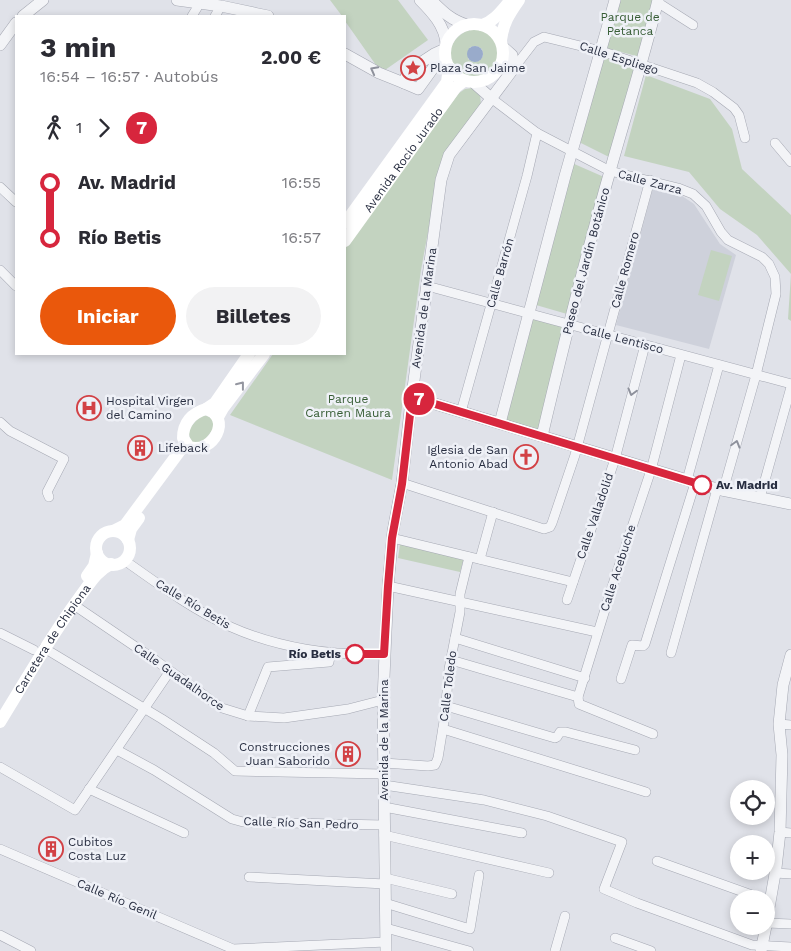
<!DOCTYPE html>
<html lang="es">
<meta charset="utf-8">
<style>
:root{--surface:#fff;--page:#f2f2f3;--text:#2b2b33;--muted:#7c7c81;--accent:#ea580c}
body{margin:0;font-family:"Work Sans",sans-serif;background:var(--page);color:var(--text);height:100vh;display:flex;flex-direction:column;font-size:19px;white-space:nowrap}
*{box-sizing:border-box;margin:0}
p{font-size:16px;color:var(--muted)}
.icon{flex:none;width:28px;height:28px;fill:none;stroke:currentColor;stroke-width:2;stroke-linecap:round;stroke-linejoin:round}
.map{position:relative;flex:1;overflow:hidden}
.side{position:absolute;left:15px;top:15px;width:331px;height:340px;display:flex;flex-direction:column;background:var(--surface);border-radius:0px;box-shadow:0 2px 8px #0003}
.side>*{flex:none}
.badge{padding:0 10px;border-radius:16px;font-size:18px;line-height:32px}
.controls{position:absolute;left:730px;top:780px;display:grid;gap:10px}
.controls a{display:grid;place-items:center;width:45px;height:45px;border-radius:50%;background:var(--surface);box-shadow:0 2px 8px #0003;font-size:25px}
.map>.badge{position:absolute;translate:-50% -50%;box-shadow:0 0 0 2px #fff}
.legs{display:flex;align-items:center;gap:8px;height:55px;padding:0 25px;font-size:16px}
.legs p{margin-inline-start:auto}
.headline{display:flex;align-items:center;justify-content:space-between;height:85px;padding:0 25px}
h1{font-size:28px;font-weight:700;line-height:38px}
.action{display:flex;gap:10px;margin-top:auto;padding:10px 25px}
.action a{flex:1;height:58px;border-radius:30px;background:var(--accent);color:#fff;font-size:20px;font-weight:700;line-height:58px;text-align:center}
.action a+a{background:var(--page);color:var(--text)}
ul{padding:0 25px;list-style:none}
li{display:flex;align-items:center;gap:18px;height:55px;font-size:19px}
li i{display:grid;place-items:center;width:8px;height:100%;margin:0 6px;background:currentColor}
li i::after{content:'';width:12px;height:12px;margin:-6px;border:4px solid;border-radius:50%;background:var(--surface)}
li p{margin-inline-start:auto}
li:first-child i{background:linear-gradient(#0000 50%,currentColor 0)}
li:last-child i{background:linear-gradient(currentColor 50%,#0000 0)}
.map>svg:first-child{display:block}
.built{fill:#ced1db}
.green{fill:#c3d3c0;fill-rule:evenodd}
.water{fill:#99abcb}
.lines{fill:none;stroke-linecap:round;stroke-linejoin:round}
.minor-casing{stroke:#a5a8b3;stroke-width:10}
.tertiary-casing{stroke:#a5a8b3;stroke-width:12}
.minor{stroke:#f3f4f7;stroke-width:9}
.tertiary{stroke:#f3f4f7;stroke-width:11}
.secondary{stroke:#fff;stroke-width:12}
.oneway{stroke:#8e919c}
.oneway2{stroke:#9496a0}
.line-1-casing{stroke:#fff;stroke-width:11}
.line-1{stroke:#d7263d;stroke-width:8}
.stop-1-dot{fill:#fff;stroke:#d7263d;stroke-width:2.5}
.labels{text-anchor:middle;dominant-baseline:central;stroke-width:5;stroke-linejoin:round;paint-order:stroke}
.park-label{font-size:12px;fill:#375d35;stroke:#eff1f7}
.street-label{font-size:12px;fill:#282e41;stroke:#eff1f7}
.poi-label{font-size:12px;fill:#282e41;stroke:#eff1f7;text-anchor:start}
.stop-label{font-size:12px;font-weight:bold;fill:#282e41;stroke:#eff1f7;text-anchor:start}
</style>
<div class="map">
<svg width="791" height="951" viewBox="0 0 791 951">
<rect width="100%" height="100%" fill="#e0e2e9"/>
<path class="built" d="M 653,188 L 666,190 L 682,196 L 694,204 L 720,244 L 736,255 L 709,349 L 616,325 Z"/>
<g class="green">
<path d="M 330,0 L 398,0 L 428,40 L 385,70 L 378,68 L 345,21 L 345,16 L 342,16 Z"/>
<path d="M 619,0 L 655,0 L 640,57 L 606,48 Z"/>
<path d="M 471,29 C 525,30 489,103 457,71 C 442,55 453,35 471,29 ZM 477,46 L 482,49 L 483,56 L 479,61 L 473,62 L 468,59 L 470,47 Z"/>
<path d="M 602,57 L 636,68 L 611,158 L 579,142 Z"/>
<path d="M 646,75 L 710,99 L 732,129 L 742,169 L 791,215 L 791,321 L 788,319 L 791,274 L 757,235 L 720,209 L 689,172 L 624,156 Z"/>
<path d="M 472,88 L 480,94 L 481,105 L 438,178 L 421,270 L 392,480 L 230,415 L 273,354 L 345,354 L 345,248 L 459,93 L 465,89 Z"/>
<path d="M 572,163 L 604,177 L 567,314 L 536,305 Z"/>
<path d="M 711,250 L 732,256 L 719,301 L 698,295 Z"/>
<path d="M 530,314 L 569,324 L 542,436 L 500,423 Z"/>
<path d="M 202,414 L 212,418 L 214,428 L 203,442 L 191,442 L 188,430 Z"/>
<path d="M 400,544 L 464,558 L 460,572 L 398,558 Z"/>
</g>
<circle class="water" cx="475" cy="54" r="8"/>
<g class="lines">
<defs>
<g id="minor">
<path d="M 657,2 L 693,25"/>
<path d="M 192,16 L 200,3"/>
<path d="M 215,16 L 221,6"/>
<path d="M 514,68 L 534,42 L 544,37 L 601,51 L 697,83 L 713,92 L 734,108 L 739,115 L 745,138"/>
<path d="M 491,98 L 537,133 L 610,171 L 678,188 L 693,194 L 706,206 L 721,232 L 728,240 L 762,257 L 769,264 L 775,277 L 776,294 L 756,375 L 723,491"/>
<path d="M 775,143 L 791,162"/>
<path d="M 0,187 L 16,202"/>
<path d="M 0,270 L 16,286"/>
<path d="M 427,286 L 791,384"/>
<path d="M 461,412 L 527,176 L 537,133"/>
<path d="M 0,422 L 10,431 L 64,459 L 47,492 L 49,497"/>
<path d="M 687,480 L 719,365"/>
<path d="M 402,483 L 544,529 L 550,527 L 552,523 L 575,455 L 650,180"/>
<path d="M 760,498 L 791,387"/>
<path d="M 392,538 L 573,582"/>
<path d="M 480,559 L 493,512"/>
<path d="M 124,560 C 158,584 193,610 231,627 C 278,648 333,656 384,654"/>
<path d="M 388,586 L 597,632"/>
<path d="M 567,600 L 615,459 L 645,345"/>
<path d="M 74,605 L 155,660 L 222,708 L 248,716 L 284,718 L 348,709 L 383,700"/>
<path d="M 0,633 L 34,650"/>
<path d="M 455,638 L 585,678"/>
<path d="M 44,648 L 162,719 L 214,753 L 235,771 L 384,774"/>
<path d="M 671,653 L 717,489"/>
<path d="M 451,660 L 578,697"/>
<path d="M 621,679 L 632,645 L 643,646 L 645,644 L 695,483"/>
<path d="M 446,706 L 555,738 L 557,737 L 560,732 L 566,732 L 635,750"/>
<path d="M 248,716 L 268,667 L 329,662 L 331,652"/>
<path d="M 779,724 L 791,725"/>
<path d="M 443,729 L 646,792"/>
<path d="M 653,734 L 579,704 L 578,697 L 612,587 L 651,470 L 681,355"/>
<path d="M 117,750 L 154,770 L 232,819 L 243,822 L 384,825"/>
<path d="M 384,763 L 428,766 L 435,765 L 438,758 L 445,715 L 449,669 L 460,612 L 460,594 L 469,557"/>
<path d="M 0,767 L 75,810 L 170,671"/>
<path d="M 384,785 L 484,800 L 547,816 L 622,842 L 604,889 L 637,903 L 752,945 L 791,947"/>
<path d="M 89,789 L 184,833"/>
<path d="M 384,807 L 522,833"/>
<path d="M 780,832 L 791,833"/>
<path d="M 384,835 L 549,873"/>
<path d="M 0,849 L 233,949 L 386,942"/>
<path d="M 657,861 L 763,899"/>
<path d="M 775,873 L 791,874"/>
<path d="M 249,877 L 385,884"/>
<path d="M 385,878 L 452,894"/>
<path d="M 385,903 L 470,929 L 479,875"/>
<path d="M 767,923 L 791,924"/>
<path d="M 386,928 L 469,951"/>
<path d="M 0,935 L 31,951"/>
<path d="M 615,938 L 651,951"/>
<path d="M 555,951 L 565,916"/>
</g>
<g id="tertiary">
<path d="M 177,0 L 221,6 L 268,16"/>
<path d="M 420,0 C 432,12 445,26 446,44"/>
<path d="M 431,0 C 443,12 451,20 467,25"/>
<path d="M 23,16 L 43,0"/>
<path d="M 0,45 L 16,23"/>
<path d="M 445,49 L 434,54 L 408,71 L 404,83 L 418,89 L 436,64 L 446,61"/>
<path d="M 345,54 L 379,73 L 404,83"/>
<path d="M 474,83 L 491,98"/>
<path d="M 412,397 L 717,489 L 791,504"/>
<path d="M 500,423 L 565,176 L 615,0"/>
<path d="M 542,436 C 563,347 585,259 610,171 C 626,114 644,58 658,0"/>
<path d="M 766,925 L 776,868 L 780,832 L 782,755 L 779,724 L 783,685 L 791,655"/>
<path d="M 386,951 L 383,700 L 388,586 L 393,531 L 402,483 L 410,410 L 441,180 L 449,155 L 514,68 L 512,55 L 503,47"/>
<path d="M 761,951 L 766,926"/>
</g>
</defs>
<use href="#minor" class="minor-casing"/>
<use href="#tertiary" class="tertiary-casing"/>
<use href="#minor" class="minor"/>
<use href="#tertiary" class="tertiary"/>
<g class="secondary">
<circle cx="474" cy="53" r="29"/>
<path d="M 482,25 C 494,22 502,10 510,1"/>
<path d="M 501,40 C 503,24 509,14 519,0"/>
<path d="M 345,223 L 447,82 L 449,67"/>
<path id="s1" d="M 345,241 L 456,87 L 464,81"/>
<path d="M 206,409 C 233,417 213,455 189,447 L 183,438 C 183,423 192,413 206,409 Z"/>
<path d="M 206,409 L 215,403 L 249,354"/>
<path d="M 218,417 L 223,408 L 264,354"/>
<path d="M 113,531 L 125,525 L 185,444"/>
<circle cx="113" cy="548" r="17"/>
<path d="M 128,540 L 131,529 L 139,518"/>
<path d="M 87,576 L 94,566 L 97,553"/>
<path id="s2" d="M 0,722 C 26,680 50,637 79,598 C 89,585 96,571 111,564"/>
</g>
</g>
<defs><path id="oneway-chevron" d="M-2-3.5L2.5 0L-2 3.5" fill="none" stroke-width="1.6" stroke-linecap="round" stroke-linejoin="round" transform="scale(1.25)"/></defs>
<g class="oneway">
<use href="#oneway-chevron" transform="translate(374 70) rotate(-152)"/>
<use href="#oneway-chevron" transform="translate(632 392) rotate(105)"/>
<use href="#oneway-chevron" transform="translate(736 444) rotate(-74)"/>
</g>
<use class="oneway2" href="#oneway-chevron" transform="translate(241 385) rotate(-52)"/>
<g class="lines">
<defs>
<path id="line-1" d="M 355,654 L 384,654 L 388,586 L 392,538 L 402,484 L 412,397 L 702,485"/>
</defs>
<use href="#line-1" class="line-1-casing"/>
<use href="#line-1" class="line-1"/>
</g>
<defs>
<symbol id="sight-ring" viewBox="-11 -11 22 22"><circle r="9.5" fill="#eff1f7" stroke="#d24145" stroke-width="1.5"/><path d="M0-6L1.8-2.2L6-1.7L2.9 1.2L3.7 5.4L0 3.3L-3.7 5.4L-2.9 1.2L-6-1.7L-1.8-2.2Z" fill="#d24145"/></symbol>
<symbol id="hospital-ring" viewBox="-11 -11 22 22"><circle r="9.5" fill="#eff1f7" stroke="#d24145" stroke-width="1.5"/><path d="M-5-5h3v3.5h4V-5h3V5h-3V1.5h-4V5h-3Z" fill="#d24145"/></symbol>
<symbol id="building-ring" viewBox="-11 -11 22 22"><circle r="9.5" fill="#eff1f7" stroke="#d24145" stroke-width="1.5"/><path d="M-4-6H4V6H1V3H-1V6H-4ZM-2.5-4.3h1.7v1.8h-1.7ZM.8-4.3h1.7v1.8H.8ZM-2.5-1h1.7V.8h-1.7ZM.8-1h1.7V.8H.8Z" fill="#d24145"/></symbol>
<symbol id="church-ring" viewBox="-11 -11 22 22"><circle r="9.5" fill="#eff1f7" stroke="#d24145" stroke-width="1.5"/><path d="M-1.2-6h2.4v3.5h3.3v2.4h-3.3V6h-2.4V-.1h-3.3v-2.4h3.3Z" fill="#d24145"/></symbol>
</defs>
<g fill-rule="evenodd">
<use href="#sight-ring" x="399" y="54" width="28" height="28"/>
<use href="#hospital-ring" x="75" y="394" width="28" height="28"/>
<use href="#building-ring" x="126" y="434" width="28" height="28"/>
<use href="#church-ring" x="512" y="443" width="28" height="28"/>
<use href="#building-ring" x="334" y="740" width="28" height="28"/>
<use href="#building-ring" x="37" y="835" width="28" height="28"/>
</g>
<g class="stop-1-dot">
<circle cx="702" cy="485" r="9"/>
<circle cx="355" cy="654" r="9"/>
</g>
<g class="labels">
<g class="park-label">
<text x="630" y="17">Parque de<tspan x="630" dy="14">Petanca</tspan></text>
<text x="348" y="399">Parque<tspan x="348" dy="14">Carmen Maura</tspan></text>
</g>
<g class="street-label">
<text transform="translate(619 58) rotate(18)">Calle Espliego</text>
<text stroke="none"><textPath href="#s1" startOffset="100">Avenida Rocío Jurado</textPath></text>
<text transform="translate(650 182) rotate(15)">Calle Zarza</text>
<text transform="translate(586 261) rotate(-75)">Paseo del Jardín Botánico</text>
<text transform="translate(625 270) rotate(-75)">Calle Romero</text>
<text transform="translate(500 273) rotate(-74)">Calle Barrón</text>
<text transform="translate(424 308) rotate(-82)">Avenida de la Marina</text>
<text transform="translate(623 339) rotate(15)">Calle Lentisco</text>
<text transform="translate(595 516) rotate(-71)">Calle Valladolid</text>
<text transform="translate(618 568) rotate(-72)">Calle Acebuche</text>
<text transform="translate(193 604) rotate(31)">Calle Río Betis</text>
<text stroke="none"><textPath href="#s2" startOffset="98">Carretera de Chipiona</textPath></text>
<text transform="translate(179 677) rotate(35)">Calle Guadalhorce</text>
<text transform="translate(448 686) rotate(-83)">Calle Toledo</text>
<text transform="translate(384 740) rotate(-90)">Avenida de la Marina</text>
<text transform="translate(301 823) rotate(2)">Calle Río San Pedro</text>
<text transform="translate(117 899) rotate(23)">Calle Río Genil</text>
</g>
<g class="poi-label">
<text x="430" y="68">Plaza San Jaime</text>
<text x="106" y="401">Hospital Virgen<tspan x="106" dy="14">del Camino</tspan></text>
<text x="158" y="448">Lifeback</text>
<text x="508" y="450" text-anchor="end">Iglesia de San<tspan x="508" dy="14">Antonio Abad</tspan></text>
<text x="330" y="747" text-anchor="end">Construcciones<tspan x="330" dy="14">Juan Saborido</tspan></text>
<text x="68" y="842">Cubitos<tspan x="68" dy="14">Costa Luz</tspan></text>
</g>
<g class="stop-label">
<text x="716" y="485">Av. Madrid</text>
<text x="341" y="654" text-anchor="end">Río Betis</text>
</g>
</g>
</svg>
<div class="controls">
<a><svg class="icon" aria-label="locate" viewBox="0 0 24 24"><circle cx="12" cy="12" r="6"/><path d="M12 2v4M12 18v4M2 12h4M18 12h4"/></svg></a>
<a>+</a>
<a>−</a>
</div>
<b class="badge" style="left:419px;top:399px;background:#d7263d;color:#fff">7</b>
<section class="side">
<div class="headline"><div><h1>3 min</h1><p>16:54 – 16:57 · Autobús</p></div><b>2.00 €</b></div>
<div class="legs"><svg class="icon" aria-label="walk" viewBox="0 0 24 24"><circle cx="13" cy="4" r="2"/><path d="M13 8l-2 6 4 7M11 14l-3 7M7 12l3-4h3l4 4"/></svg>1<svg class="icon" aria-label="forward" viewBox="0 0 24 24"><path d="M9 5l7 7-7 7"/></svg><b class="badge" style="background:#d7263d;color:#fff">7</b></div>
<ul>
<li><i style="color:#d7263d"></i><b>Av. Madrid</b><p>16:55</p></li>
<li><i style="color:#d7263d"></i><b>Río Betis</b><p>16:57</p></li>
</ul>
<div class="action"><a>Iniciar</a><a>Billetes</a></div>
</section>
</div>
